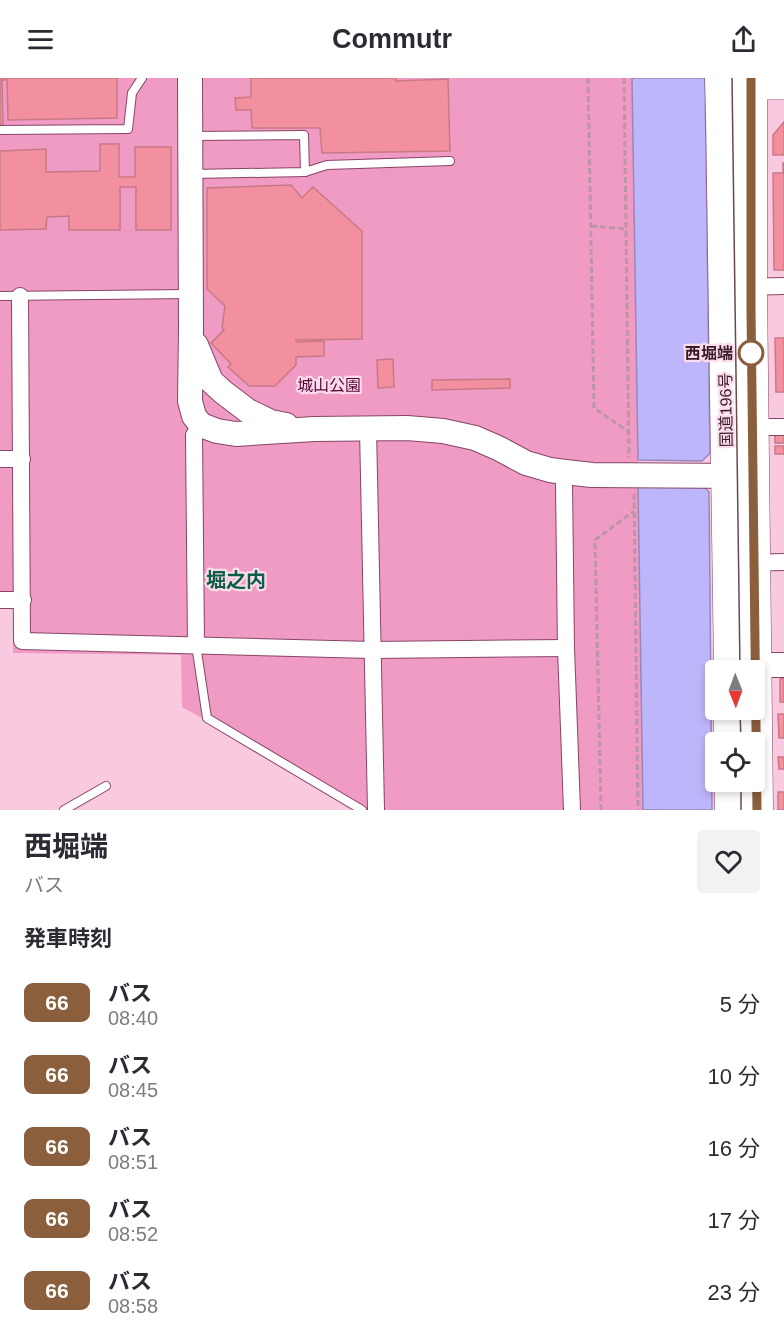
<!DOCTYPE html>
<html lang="ja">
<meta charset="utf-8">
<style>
:root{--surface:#fff;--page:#f2f2f3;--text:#2b2b33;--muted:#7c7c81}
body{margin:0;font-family:Arial,"Noto Sans JP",sans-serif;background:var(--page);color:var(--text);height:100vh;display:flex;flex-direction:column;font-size:22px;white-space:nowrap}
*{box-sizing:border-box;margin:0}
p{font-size:20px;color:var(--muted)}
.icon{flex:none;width:33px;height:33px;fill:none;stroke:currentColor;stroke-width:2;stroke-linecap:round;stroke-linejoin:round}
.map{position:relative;height:732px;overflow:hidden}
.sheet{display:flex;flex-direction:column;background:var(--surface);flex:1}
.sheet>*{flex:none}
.badge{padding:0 12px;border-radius:9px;font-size:21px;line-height:39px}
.needle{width:39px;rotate:179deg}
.controls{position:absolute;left:705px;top:582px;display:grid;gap:12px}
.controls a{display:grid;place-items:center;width:60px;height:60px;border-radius:6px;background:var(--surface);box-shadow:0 3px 9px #0003;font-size:30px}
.map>.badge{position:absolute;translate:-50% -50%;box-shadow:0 0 0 3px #fff}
h2{padding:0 24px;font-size:22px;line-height:54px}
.round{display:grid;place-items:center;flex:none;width:63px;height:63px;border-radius:6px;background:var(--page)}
.head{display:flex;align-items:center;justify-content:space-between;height:102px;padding:0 24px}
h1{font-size:28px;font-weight:700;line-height:45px}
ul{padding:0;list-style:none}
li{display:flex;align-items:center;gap:18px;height:72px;padding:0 24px}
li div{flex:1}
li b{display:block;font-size:22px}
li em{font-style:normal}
li .badge{min-width:66px;font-weight:700;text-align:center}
header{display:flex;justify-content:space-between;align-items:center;height:78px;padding:0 24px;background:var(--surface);font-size:27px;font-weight:700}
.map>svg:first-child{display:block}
.green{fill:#ef9bc3}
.water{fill:#beb6fa;stroke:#9688bb;stroke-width:1.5}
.building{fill:#f290a0;stroke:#c97986;stroke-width:1.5}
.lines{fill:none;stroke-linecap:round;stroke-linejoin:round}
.lane-casing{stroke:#884567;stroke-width:10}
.street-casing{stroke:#884567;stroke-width:18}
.secondary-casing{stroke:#884567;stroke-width:26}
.primary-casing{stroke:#884567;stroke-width:28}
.highway-casing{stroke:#884567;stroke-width:33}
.path{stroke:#be94a7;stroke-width:3;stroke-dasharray:6 3;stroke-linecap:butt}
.lane{stroke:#fff;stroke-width:8}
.street{stroke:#fff;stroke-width:16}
.secondary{stroke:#fff;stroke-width:24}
.primary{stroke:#fff;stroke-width:27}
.highway{stroke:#fff;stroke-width:32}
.tram{stroke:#694857;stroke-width:1.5}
.line-casing{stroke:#fff;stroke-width:14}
.line{stroke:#8b5e3c;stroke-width:9}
.stop-dot{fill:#fff;stroke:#8b5e3c;stroke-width:3}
.labels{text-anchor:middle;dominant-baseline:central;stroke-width:4.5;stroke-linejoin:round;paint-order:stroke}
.stop-label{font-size:16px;font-weight:bold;fill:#381b29;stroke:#fcdcea;text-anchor:end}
.park-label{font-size:16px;fill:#560537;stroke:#fcdcea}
.street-label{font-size:16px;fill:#381b29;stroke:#fcdcea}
.quarter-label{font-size:20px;font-weight:bold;fill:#0e5d48;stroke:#fcdcea}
</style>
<header><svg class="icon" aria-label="menu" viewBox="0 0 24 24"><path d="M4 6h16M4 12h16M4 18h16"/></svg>Commutr<svg class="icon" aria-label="share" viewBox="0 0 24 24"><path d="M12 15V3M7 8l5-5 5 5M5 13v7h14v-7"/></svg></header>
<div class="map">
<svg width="784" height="732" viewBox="0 0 784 732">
<rect width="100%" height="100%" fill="#f9cadf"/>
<path class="green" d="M 0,0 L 632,0 L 643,732 L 358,732 L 347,720 L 182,629 L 181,577 L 13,575 L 13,531 L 0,530 Z"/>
<g class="water">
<path d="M 632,0 L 705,0 L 710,375 L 702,383 L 638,382 Z"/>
<path d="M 638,406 L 702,407 L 709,414 L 712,732 L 643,732 Z"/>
</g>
<g class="building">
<path d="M 0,0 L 7,0 L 7,2 L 2,2 L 3,47 L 0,47 Z"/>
<path d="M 7,0 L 117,0 L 117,40 L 8,42 Z"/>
<path d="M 251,0 L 396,0 L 396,3 L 448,1 L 450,73 L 322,75 L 320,50 L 252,50 L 251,32 L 236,32 L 235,20 L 251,19 Z"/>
<path d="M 784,44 L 784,77 L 773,77 L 773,57 Z"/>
<path d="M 100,66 L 119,66 L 119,99 L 135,99 L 135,69 L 171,69 L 171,152 L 136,152 L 136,109 L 120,109 L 120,152 L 69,152 L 69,138 L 47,139 L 46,151 L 0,152 L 0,73 L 46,71 L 46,94 L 100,93 Z"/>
<path d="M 783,85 L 784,85 L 784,192 L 774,192 L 773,95 L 783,95 Z"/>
<path d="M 291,107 L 302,120 L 313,109 L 362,153 L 362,261 L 296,262 L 296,264 L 324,263 L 324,278 L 296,279 L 296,287 L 275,308 L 249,308 L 228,289 L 231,286 L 211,265 L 224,252 L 222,250 L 225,228 L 207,211 L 207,110 Z"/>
<path d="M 775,260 L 784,260 L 784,314 L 776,314 Z"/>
<path d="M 393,281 L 394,309 L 378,310 L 377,282 Z"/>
<path d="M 510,301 L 510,310 L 432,312 L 432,302 Z"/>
<rect x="775" y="357" width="9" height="8"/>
<rect x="775" y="368" width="9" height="8"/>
<path d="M 784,600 L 784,624 L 780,624 L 780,601 Z"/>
<path d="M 778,636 L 784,636 L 784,660 L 779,660 Z"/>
<path d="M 778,679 L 784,679 L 784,691 L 779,691 Z"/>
<rect x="778" y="714" width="6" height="18"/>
</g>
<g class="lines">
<defs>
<g id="lane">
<path d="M 0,52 L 128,51 L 132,15 L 142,0"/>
<path d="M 191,58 L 304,57 L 305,94 L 192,96"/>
<path d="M 305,94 L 327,87 L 450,83"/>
<path d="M 0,218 L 189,216"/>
<path d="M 196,567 L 207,640 L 362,732"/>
<path d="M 64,732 L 106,708"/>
</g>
<g id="street">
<path d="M 746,209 L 784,208"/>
<path d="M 20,218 L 22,563 L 372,572 L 566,570"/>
<path d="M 746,349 L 784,349"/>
<path d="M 368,351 L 376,732"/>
<path d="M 0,381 L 22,381"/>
<path d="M 565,394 L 564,405 L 566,570 L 572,732"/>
<path d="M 747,485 L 784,484"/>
<path d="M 0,522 L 23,522"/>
<path d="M 196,567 L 194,357 L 201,347"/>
</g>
<g id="secondary">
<path d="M 190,0 L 191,251 L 190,323 L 194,338 L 201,347 L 217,353 L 236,356 L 314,351 L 407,350 L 443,353 L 475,360 L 498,370 L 526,385 L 550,392 L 565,394 L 592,397 L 742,398"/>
<path d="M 196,267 L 211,303 L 223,314 L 248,333 L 271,344 L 286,347"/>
<path d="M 738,587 L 784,587"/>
</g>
<path id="primary" d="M 731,8 L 784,8"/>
<g id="highway">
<path d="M 721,0 L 722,38 L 730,592"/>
<path d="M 751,0 L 751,209 L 757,732"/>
<path d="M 730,632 L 730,664"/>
<path d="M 731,704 L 731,732"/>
</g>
</defs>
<use href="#lane" class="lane-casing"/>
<use href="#street" class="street-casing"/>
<use href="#secondary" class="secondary-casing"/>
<use href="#primary" class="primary-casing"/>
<use href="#highway" class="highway-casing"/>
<g class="path">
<path d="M 588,0 L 594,330 L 629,354"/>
<path d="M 624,0 L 629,379"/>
<path d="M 591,148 L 626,151"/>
<path d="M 634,416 L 638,732"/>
<path d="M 601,732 L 595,462 L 634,433"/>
</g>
<use href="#lane" class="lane"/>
<use href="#street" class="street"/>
<use href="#secondary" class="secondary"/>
<use href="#primary" class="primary"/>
<use href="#highway" class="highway"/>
<g class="tram">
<path d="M 732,0 L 740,592"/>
<path d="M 740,632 L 741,664"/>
<path d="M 741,704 L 741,732"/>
</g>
</g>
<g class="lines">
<defs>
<path id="line" d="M 751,0 L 751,232 L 757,732"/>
</defs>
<use href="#line" class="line-casing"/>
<use href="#line" class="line"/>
</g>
<circle class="stop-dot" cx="751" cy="275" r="12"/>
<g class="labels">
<g class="stop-label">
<text x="733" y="275">西堀端</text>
</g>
<g class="park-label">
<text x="329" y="307">城山公園</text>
</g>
<g class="street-label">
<text transform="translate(726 332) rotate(-91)">国道196号</text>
</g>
<g class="quarter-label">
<text x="236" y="502">堀之内</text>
</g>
</g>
</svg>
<div class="controls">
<a><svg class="needle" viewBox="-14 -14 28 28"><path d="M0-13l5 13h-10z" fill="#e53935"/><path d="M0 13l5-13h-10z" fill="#7c7c81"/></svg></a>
<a><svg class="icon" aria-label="locate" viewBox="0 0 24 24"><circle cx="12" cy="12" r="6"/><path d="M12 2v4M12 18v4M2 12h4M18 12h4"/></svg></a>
</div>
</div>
<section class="sheet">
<div class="head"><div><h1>西堀端</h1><p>バス</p></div><a class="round"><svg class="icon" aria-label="heart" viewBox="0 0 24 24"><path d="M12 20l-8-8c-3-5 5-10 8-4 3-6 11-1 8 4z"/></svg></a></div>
<h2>発車時刻</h2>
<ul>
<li><span class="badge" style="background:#8b5e3c;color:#fff">66</span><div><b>バス</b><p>08:40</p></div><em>5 分</em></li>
<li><span class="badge" style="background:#8b5e3c;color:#fff">66</span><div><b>バス</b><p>08:45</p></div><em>10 分</em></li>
<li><span class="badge" style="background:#8b5e3c;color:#fff">66</span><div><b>バス</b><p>08:51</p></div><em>16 分</em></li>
<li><span class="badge" style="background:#8b5e3c;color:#fff">66</span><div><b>バス</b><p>08:52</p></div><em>17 分</em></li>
<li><span class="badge" style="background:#8b5e3c;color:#fff">66</span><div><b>バス</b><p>08:58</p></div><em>23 分</em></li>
</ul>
</section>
